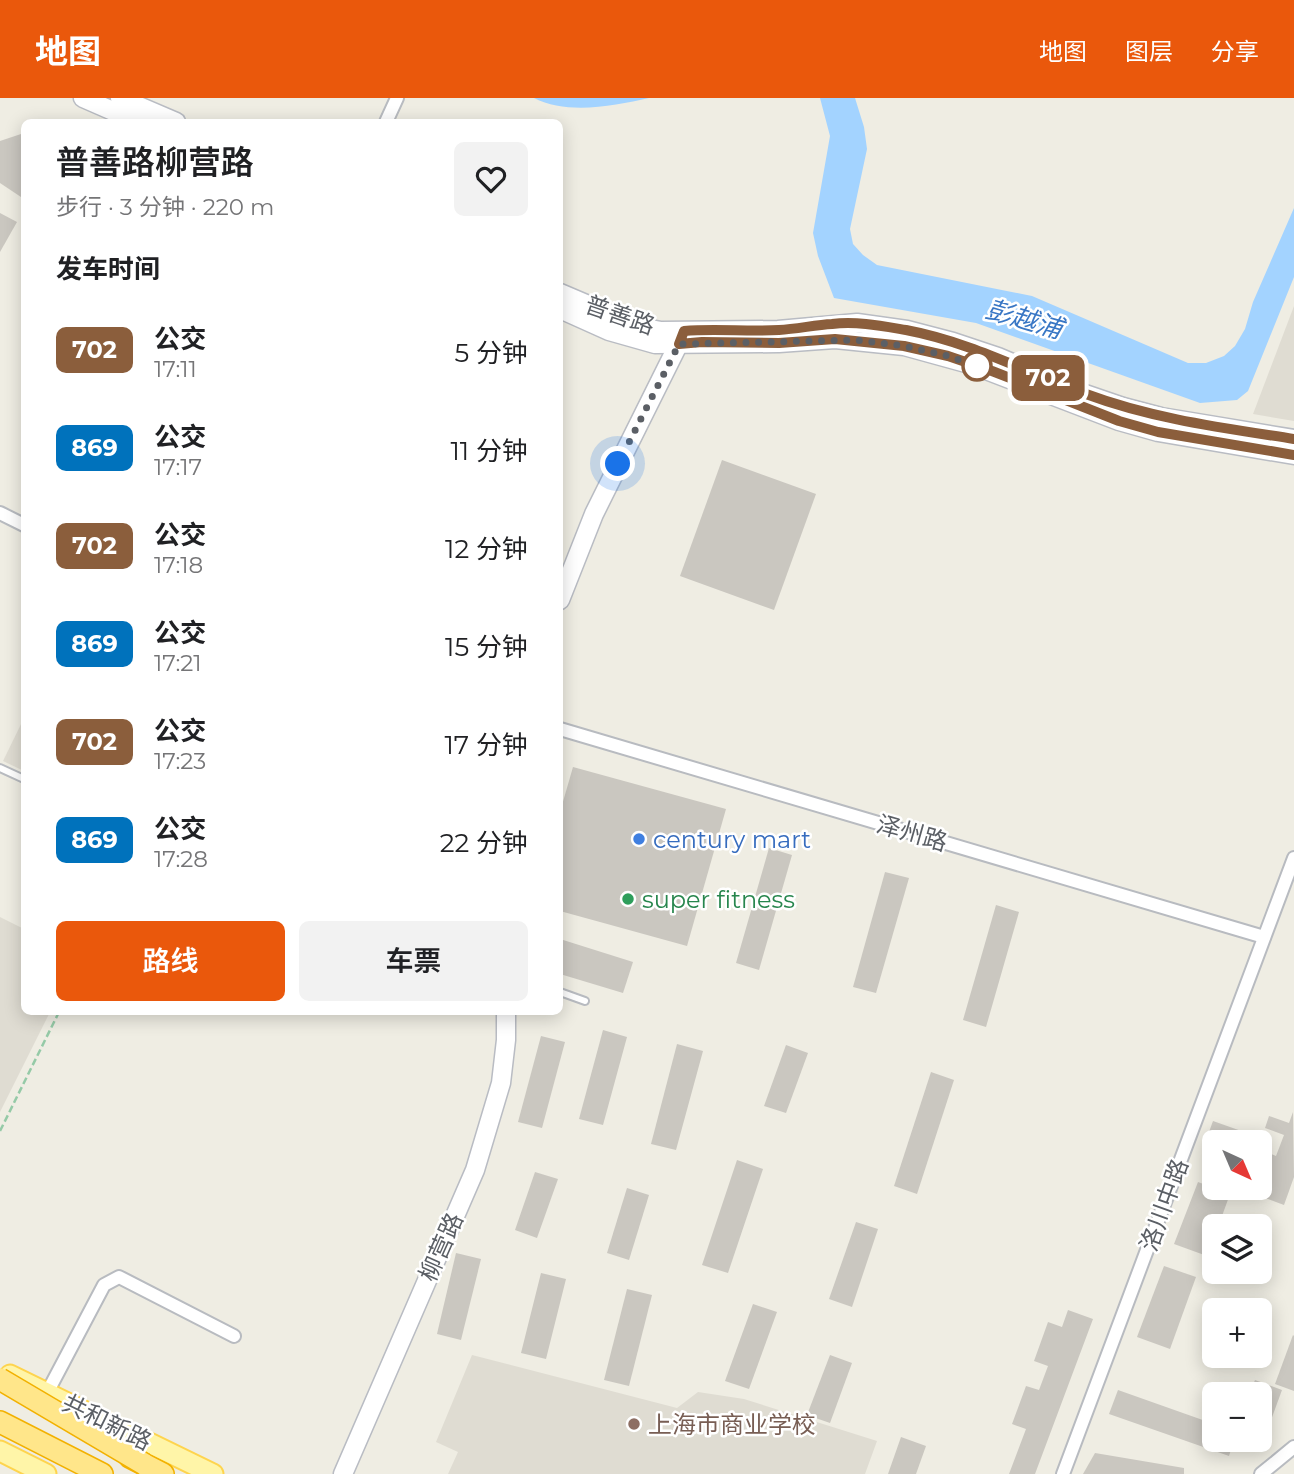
<!DOCTYPE html>
<html lang="zh">
<meta charset="utf-8">
<style>
:root{--surface:#fff;--page:#f2f2f2;--text:#202124;--muted:#757577;--accent:#ea580c}
body{margin:0;font-family:Montserrat,"Noto Sans SC",sans-serif;background:var(--page);color:var(--text);height:100vh;display:flex;flex-direction:column;font-size:26px;white-space:nowrap}
*{box-sizing:border-box;margin:0}
p{font-size:23px;color:var(--muted)}
.icon{flex:none;width:38px;height:38px;fill:none;stroke:currentColor;stroke-width:2;stroke-linecap:round;stroke-linejoin:round}
.map{position:relative;flex:1;overflow:hidden}
.sheet{position:absolute;left:21px;top:21px;width:542px;height:896px;display:flex;flex-direction:column;background:var(--surface);border-radius:10px;box-shadow:0 4px 18px #0003}
.sheet>*{flex:none}
.badge{padding:0 14px;border-radius:10px;font-size:24px;line-height:46px}
.needle{width:46px;rotate:136deg}
.tools{position:absolute;left:1202px;top:1032px;display:grid;gap:14px}
.tools a{display:grid;place-items:center;width:70px;height:70px;border-radius:10px;background:var(--surface);box-shadow:0 4px 18px #0003;font-size:35px}
.you{position:absolute;width:35px;height:35px;margin:-18px;border:5px solid #fff;border-radius:50%;background:#1a73e8;box-shadow:0 0 0 10px #1a73e833}
.map>.badge{position:absolute;translate:-50% -50%;box-shadow:0 0 0 4px #fff}
h2{padding:0 35px;font-size:26px;line-height:63px}
.round{display:grid;place-items:center;flex:none;width:74px;height:74px;border-radius:10px;background:var(--page)}
.summary{display:flex;align-items:center;justify-content:space-between;height:119px;padding:0 35px}
h1{font-size:33px;font-weight:600;line-height:52px}
.primary-button{display:flex;gap:14px;margin-top:auto;padding:14px 35px}
.primary-button a{flex:1;height:80px;border-radius:10px;background:var(--accent);color:#fff;font-size:28px;font-weight:600;line-height:80px;text-align:center}
.primary-button a+a{background:var(--page);color:var(--text)}
ul{padding:0;list-style:none}
li{display:flex;align-items:center;gap:21px;height:98px;padding:0 35px}
li div{flex:1}
li b{display:block;font-size:26px}
li em{font-style:normal}
li .badge{min-width:77px;font-weight:700;text-align:center}
header{display:flex;align-items:center;gap:42px;box-sizing:border-box;height:98px;padding:0 35px;background:var(--accent);color:#fff}
header strong{font-size:33px}
nav{display:flex;gap:38px;margin-inline-start:auto;font-size:24px}
.map>svg:first-child{display:block}
.education{fill:#dfdcd2}
.water{fill:#a3d3ff}
.building{fill:#cac7c0}
.lines{fill:none;stroke-linecap:round;stroke-linejoin:round}
.lane-casing{stroke:#b8bbc0;stroke-width:10}
.street-casing{stroke:#b8bbc0;stroke-width:16}
.secondary-casing{stroke:#b9bcc3;stroke-width:21}
.primary-casing{stroke:#fed44e;stroke-width:23}
.highway-casing{stroke:#f2b100;stroke-width:24}
.path{stroke:#95caa7;stroke-width:2.5;stroke-dasharray:7 3.5;stroke-linecap:butt}
.lane{stroke:#fff;stroke-width:6}
.street{stroke:#fff;stroke-width:12}
.secondary{stroke:#fff;stroke-width:18}
.primary{stroke:#fff5a8;stroke-width:19}
.highway{stroke:#ffe68a;stroke-width:21}
.highway-bridge-casing{stroke:#f2b100;stroke-width:24;stroke-linecap:butt}
.highway-bridge{stroke:#ffe68a;stroke-width:21}
.line-casing{stroke:#fff;stroke-width:16}
.line{stroke:#8b5e3c;stroke-width:10}
.walk{stroke:#5b5f65;stroke-width:7;stroke-dasharray:0 12.6}
.stop-dot{fill:#fff;stroke:#8b5e3c;stroke-width:3.5}
.shop-dot{fill:#3f7fe0;stroke:#fff;stroke-width:2.5}
.leisure-dot{fill:#2e9e5b;stroke:#fff;stroke-width:2.5}
.education-dot{fill:#8d6e63;stroke:#fff;stroke-width:2.5}
.labels{text-anchor:middle;dominant-baseline:central;stroke-width:5;stroke-linejoin:round;paint-order:stroke}
.street-label{font-size:24px;fill:#5b5f65;stroke:#fff}
.shop-label{font-size:24px;fill:#366cbe;stroke:#fff;text-anchor:start}
.leisure-label{font-size:24px;fill:#27864d;stroke:#fff;text-anchor:start}
.education-label{font-size:24px;fill:#785e54;stroke:#fff;text-anchor:start}
.water-label{font-size:26px;font-style:italic;fill:#3977c5;stroke:#fff}
</style>
<header>
<strong>地图</strong>
<nav><a>地图</a><a>图层</a><a>分享</a></nav>
</header>
<div class="map">
<svg width="1294" height="1376" viewBox="0 0 1294 1376">
<rect width="100%" height="100%" fill="#efede3"/>
<g class="education">
<path d="M 1294,208 L 1294,323 L 1253,316 Z"/>
<path d="M 24,620 L 24,673 L 3,663 Z"/>
<path d="M 0,819 L 24,831 L 24,914 L 50,914 L 0,1014 Z"/>
<path d="M 472,1257 L 677,1310 L 698,1294 L 744,1301 L 877,1343 L 865,1376 L 448,1376 L 458,1354 L 436,1344 Z"/>
</g>
<g class="water">
<path d="M 534,0 L 649,0 C 614,8 567,17 534,0 Z"/>
<path d="M 820,0 L 855,0 L 864,29 L 867,51 L 850,131 L 853,146 L 863,157 L 877,167 L 1032,198 L 1188,265 L 1206,265 L 1224,258 L 1235,248 L 1245,231 L 1253,204 L 1294,110 L 1294,179 L 1248,293 L 1237,302 L 1200,305 L 976,225 L 834,200 L 818,158 L 813,135 L 830,38 Z"/>
</g>
<g class="building">
<path d="M 24,35 L 24,101 L 0,85 L 0,43 Z"/>
<path d="M 0,115 L 17,124 L 0,154 Z"/>
<path d="M 722,362 L 816,396 L 774,512 L 680,478 Z"/>
<path d="M 573,669 L 726,711 L 687,848 L 560,813 L 560,714 Z"/>
<path d="M 769,750 L 792,757 L 759,872 L 736,865 Z"/>
<path d="M 885,774 L 909,780 L 876,895 L 853,889 Z"/>
<path d="M 996,807 L 1019,814 L 986,929 L 963,922 Z"/>
<path d="M 560,841 L 633,864 L 623,895 L 560,876 Z"/>
<path d="M 603,932 L 627,939 L 603,1027 L 579,1021 Z"/>
<path d="M 541,938 L 565,944 L 542,1030 L 518,1024 Z"/>
<path d="M 677,946 L 703,953 L 676,1052 L 651,1046 Z"/>
<path d="M 786,947 L 808,955 L 786,1015 L 764,1008 Z"/>
<path d="M 931,974 L 954,982 L 917,1096 L 894,1088 Z"/>
<path d="M 1293,1014 L 1294,1079 L 1284,1107 L 1260,1098 L 1260,1079 L 1269,1055 L 1276,1058 L 1284,1037 L 1265,1030 L 1269,1018 L 1289,1025 Z"/>
<path d="M 1213,1023 L 1247,1035 L 1243,1045 L 1214,1045 L 1214,1058 L 1202,1053 Z"/>
<path d="M 737,1062 L 763,1071 L 728,1175 L 702,1167 Z"/>
<path d="M 535,1074 L 558,1081 L 537,1140 L 515,1132 Z"/>
<path d="M 1198,1084 L 1230,1096 L 1218,1129 L 1214,1129 L 1214,1137 L 1207,1158 L 1174,1146 Z"/>
<path d="M 627,1090 L 649,1097 L 629,1162 L 607,1155 Z"/>
<path d="M 856,1124 L 878,1131 L 852,1209 L 829,1201 Z"/>
<path d="M 456,1155 L 481,1161 L 461,1242 L 437,1236 Z"/>
<path d="M 1164,1168 L 1196,1179 L 1170,1251 L 1137,1239 Z"/>
<path d="M 541,1175 L 566,1181 L 546,1261 L 521,1255 Z"/>
<path d="M 627,1191 L 652,1197 L 629,1288 L 604,1282 Z"/>
<path d="M 753,1206 L 777,1214 L 749,1291 L 725,1283 Z"/>
<path d="M 1068,1212 L 1093,1221 L 1035,1376 L 1009,1376 L 1026,1331 L 1012,1326 L 1026,1288 L 1039,1292 L 1048,1268 L 1034,1263 L 1048,1224 L 1062,1229 Z"/>
<path d="M 1293,1237 L 1294,1238 L 1294,1293 L 1275,1286 Z"/>
<path d="M 830,1257 L 852,1265 L 830,1325 L 807,1317 Z"/>
<path d="M 1255,1282 L 1282,1292 L 1271,1322 L 1260,1317 L 1260,1297 L 1249,1297 Z"/>
<path d="M 1118,1292 L 1214,1326 L 1214,1342 L 1234,1342 L 1229,1358 L 1109,1316 Z"/>
<path d="M 901,1339 L 926,1348 L 916,1376 L 888,1376 Z"/>
<path d="M 1095,1355 L 1184,1370 L 1184,1376 L 1083,1376 Z"/>
</g>
<g class="lines">
<defs>
<g id="lane">
<path d="M 0,670 L 24,681"/>
<path d="M 560,894 L 585,903"/>
</g>
<g id="street">
<path d="M 386,24 L 397,0"/>
<path d="M 0,415 L 24,427"/>
<path d="M 560,631 L 1264,839"/>
<path d="M 47,1295 L 104,1187 L 119,1179 L 234,1238"/>
<path d="M 1063,1376 L 1294,760"/>
<path d="M 1261,1376 L 1294,1349"/>
</g>
<g id="secondary">
<path d="M 83,0 L 138,24"/>
<path d="M 120,0 L 176,24"/>
<path d="M 560,195 L 640,229 L 661,233 L 778,232 L 857,225 L 907,232 L 953,244 L 998,259 L 1085,296 L 1123,309 L 1161,319 L 1294,341"/>
<path d="M 560,211 L 609,233 L 655,246 L 779,245 L 835,241 L 904,248 L 973,267 L 1119,323 L 1158,334 L 1294,357"/>
<path d="M 560,502 L 594,416 L 682,239"/>
<path d="M 343,1376 L 475,1072 L 501,985 L 506,942 L 506,914"/>
</g>
<g id="primary">
<path d="M 10,1277 L 213,1376"/>
<path d="M 0,1353 L 46,1376"/>
</g>
<g id="highway">
<path d="M 0,1324 L 102,1376"/>
<path d="M 130,1359 L 163,1376"/>
</g>
</defs>
<use href="#lane" class="lane-casing"/>
<use href="#street" class="street-casing"/>
<use href="#secondary" class="secondary-casing"/>
<use href="#primary" class="primary-casing"/>
<use href="#highway" class="highway-casing"/>
<path class="path" d="M 0,1033 L 59,914"/>
<use href="#lane" class="lane"/>
<use href="#street" class="street"/>
<use href="#secondary" class="secondary"/>
<use href="#primary" class="primary"/>
<use href="#highway" class="highway"/>
<defs>
<path id="highway-bridge" d="M 0,1281 L 144,1366"/>
</defs>
<use href="#highway-bridge" class="highway-bridge-casing"/>
<use href="#highway-bridge" class="highway-bridge"/>
</g>
<g class="lines">
<defs>
<path id="line" d="M 1294,341 C 1224,330 1153,321 1086,296 C 1026,274 970,244 906,232 C 882,228 857,223 832,226 C 815,227 797,231 779,232 C 747,234 716,230 684,233 L 679,246 L 702,244 L 779,245 L 835,241 L 904,248 L 948,258 L 992,273 L 1119,323 L 1158,334 L 1294,357"/>
</defs>
<use href="#line" class="line-casing"/>
<use href="#line" class="line"/>
<path class="walk" d="M 618,366 L 679,246 L 856,242 L 904,248 L 948,258 L 977,268"/>
</g>
<circle class="stop-dot" cx="977" cy="268" r="14"/>
<circle class="shop-dot" cx="639" cy="741" r="7"/>
<circle class="leisure-dot" cx="628" cy="801" r="7"/>
<circle class="education-dot" cx="634" cy="1326" r="7"/>
<g class="labels">
<g class="street-label">
<text transform="translate(620 217) rotate(19)">普善路</text>
<text transform="translate(912 735) rotate(16)">泽州路</text>
<text transform="translate(1164 1107) rotate(-70)">洛川中路</text>
<text transform="translate(441 1149) rotate(-66)">柳营路</text>
<text transform="translate(107 1324) rotate(26)">共和新路</text>
</g>
<g class="shop-label">
<text x="653" y="741">century mart</text>
</g>
<g class="leisure-label">
<text x="642" y="801">super fitness</text>
</g>
<g class="education-label">
<text x="648" y="1326">上海市商业学校</text>
</g>
<g class="water-label">
<text transform="translate(1024 221) rotate(16)">彭越浦</text>
</g>
</g>
</svg>
<div class="tools">
<a><svg class="needle" viewBox="-14 -14 28 28"><path d="M0-13l5 13h-10z" fill="#e53935"/><path d="M0 13l5-13h-10z" fill="#757577"/></svg></a>
<a><svg class="icon" aria-label="layers" viewBox="0 0 24 24"><path d="M12 4l9 5-9 5-9-5zM3 14l9 5 9-5"/></svg></a>
<a>+</a>
<a>−</a>
</div>
<div class="you" style="left:618px;top:366px"></div>
<b class="badge" style="left:1048px;top:280px;background:#8b5e3c;color:#fff">702</b>
<section class="sheet">
<div class="summary"><div><h1>普善路柳营路</h1><p>步行 · 3 分钟 · 220 m</p></div><a class="round"><svg class="icon" aria-label="heart" viewBox="0 0 24 24"><path d="M12 20l-8-8c-3-5 5-10 8-4 3-6 11-1 8 4z"/></svg></a></div>
<h2>发车时间</h2>
<ul>
<li><span class="badge" style="background:#8b5e3c;color:#fff">702</span><div><b>公交</b><p>17:11</p></div><em>5 分钟</em></li>
<li><span class="badge" style="background:#0072bc;color:#fff">869</span><div><b>公交</b><p>17:17</p></div><em>11 分钟</em></li>
<li><span class="badge" style="background:#8b5e3c;color:#fff">702</span><div><b>公交</b><p>17:18</p></div><em>12 分钟</em></li>
<li><span class="badge" style="background:#0072bc;color:#fff">869</span><div><b>公交</b><p>17:21</p></div><em>15 分钟</em></li>
<li><span class="badge" style="background:#8b5e3c;color:#fff">702</span><div><b>公交</b><p>17:23</p></div><em>17 分钟</em></li>
<li><span class="badge" style="background:#0072bc;color:#fff">869</span><div><b>公交</b><p>17:28</p></div><em>22 分钟</em></li>
</ul>
<div class="primary-button"><a>路线</a><a>车票</a></div>
</section>
</div>
